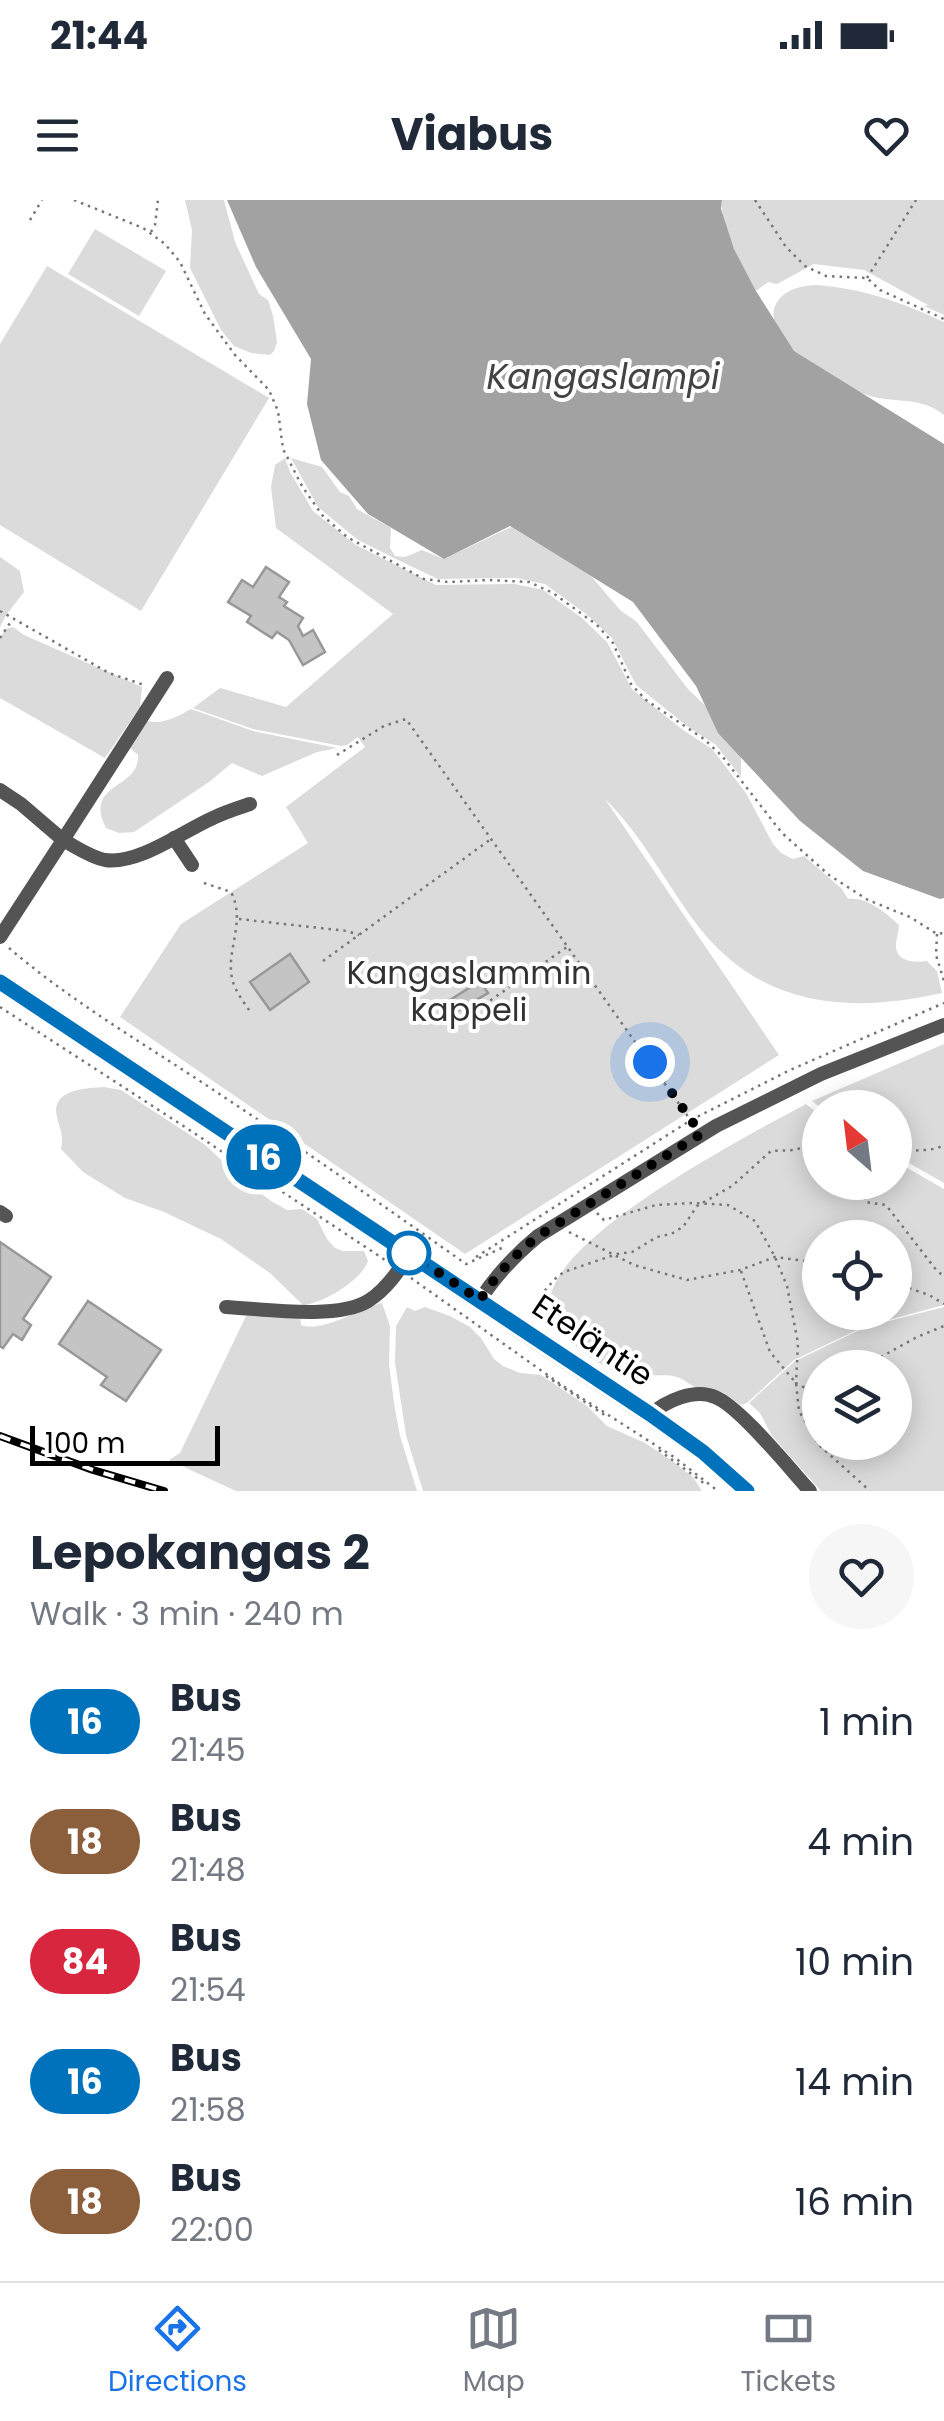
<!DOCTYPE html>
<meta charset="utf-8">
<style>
:root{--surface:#fff;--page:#f6f6f7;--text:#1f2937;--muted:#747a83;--line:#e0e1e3;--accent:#1a73e8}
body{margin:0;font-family:Poppins,sans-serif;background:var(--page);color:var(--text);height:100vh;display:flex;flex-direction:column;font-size:38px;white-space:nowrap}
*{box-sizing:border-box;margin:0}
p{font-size:32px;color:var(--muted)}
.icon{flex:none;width:55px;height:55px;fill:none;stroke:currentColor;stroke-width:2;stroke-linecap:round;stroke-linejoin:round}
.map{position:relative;height:1291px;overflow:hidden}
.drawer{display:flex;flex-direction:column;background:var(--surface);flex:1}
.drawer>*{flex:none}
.badge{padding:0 20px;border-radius:32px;font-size:35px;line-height:65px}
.needle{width:65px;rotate:332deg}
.fabs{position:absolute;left:802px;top:890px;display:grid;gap:20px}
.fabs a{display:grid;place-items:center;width:110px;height:110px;border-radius:50%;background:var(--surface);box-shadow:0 5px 25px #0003;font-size:50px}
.scale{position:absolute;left:30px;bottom:25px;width:190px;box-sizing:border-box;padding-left:10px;border:5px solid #000;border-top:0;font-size:28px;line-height:35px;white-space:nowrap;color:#000;-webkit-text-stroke:8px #fff;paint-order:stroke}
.you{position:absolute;width:50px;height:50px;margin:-25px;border:8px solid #fff;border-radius:50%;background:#1a73e8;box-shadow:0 0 0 15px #1a73e833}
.map>.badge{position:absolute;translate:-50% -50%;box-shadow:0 0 0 5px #fff}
.round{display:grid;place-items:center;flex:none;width:105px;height:105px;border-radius:52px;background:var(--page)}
.summary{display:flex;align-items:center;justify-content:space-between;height:170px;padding:0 30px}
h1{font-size:48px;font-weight:700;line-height:75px}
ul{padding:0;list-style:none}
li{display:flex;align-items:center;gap:30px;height:120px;padding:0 30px}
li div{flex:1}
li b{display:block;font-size:38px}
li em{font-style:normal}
li .badge{min-width:110px;font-weight:700;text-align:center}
.status{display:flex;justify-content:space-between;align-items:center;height:70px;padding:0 50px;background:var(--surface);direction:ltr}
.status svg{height:28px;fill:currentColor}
header{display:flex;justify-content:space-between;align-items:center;height:130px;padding:0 30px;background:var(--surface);font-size:45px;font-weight:700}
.menu{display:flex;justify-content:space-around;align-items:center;height:140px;border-top:2px solid var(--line);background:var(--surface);font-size:28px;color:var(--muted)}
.menu a{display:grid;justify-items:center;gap:5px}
.menu .active{color:var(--accent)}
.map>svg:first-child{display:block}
.green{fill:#dbdbdb;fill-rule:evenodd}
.water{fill:#a2a2a2}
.building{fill:#c4c4c4;stroke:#989898;stroke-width:2.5}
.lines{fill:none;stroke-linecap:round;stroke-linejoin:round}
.path{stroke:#767676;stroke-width:2.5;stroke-dasharray:2.5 5;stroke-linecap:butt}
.street{stroke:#545454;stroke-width:14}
.secondary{stroke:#212121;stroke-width:20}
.rail-casing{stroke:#000;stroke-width:8}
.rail{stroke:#fff;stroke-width:4;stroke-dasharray:11;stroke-linecap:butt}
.line-casing{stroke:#fff;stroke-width:22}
.line{stroke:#0072bc;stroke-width:15}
.walk{stroke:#000;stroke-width:10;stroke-dasharray:0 18}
.stop-dot{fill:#fff;stroke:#0072bc;stroke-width:5}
.labels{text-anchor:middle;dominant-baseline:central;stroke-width:8;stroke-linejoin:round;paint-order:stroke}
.park-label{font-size:32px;fill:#323232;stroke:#fff}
.street-label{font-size:32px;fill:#000;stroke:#fff}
.water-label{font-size:35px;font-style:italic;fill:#434343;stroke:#fff}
</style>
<div class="status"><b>21:44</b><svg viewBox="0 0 49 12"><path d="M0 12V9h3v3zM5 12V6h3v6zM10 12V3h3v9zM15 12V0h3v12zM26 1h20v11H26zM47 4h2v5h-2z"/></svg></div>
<header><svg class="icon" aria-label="menu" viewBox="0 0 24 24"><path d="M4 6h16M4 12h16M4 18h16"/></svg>Viabus<svg class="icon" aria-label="heart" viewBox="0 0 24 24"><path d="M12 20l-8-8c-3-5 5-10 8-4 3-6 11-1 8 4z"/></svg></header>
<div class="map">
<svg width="944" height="1291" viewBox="0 0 944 1291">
<rect width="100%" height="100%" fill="#fff"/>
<g class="green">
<path d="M 185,0 L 224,0 L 235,42 L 259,94 L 268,100 L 273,116 L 277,142 L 274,151 L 270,155 L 251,153 L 234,146 L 221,130 L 190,68 L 192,30 Z"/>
<path d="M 722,0 L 944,0 L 944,115 L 924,106 L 928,105 L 864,70 L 814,64 L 777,84 L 768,82 L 756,91 C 743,67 719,27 722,0 Z"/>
<path d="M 95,29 L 166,71 L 139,116 L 68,74 Z"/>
<path d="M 47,66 L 269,198 L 141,411 L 0,325 L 0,144 Z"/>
<path d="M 816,85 C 862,88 903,103 944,122 L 944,215 C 919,194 888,205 862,193 C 848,187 805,161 795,152 C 783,141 767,119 776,104 C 784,89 801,86 816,85 Z"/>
<path d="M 285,258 L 290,272 L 313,311 L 356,345 L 436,385 L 515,384 L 543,390 L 582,418 L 607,442 L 632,489 L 683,530 L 712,549 L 746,593 L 773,644 L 781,653 L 793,659 L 804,656 L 842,689 L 848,699 C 867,697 885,712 899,725 C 899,731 897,736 896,742 C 894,762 913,763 927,761 L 937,771 L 942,793 C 843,815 755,806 692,718 C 664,679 640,633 605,599 L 779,855 L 465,1054 L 120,817 L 181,724 L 308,643 L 286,607 L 365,547 L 358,537 L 347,545 L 341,546 L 253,529 L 193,508 L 220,488 L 286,507 L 393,414 L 276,328 L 271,287 L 275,265 Z"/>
<path d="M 291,258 L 322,267 L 340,292 L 349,296 L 357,309 L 391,328 L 390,348 L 395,356 L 405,357 L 422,350 L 444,359 L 511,327 L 591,376 L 621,411 L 636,421 L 688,489 L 741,540 L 741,577 L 716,545 L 687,526 L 636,485 L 612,438 L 586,414 L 545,384 L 516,378 L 438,379 L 400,361 L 358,340 L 318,307 Z"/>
<path d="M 0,357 L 20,371 L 24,392 L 6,415 L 0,427 Z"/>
<path d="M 13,427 L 24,435 L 142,487 L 140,507 L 105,558 L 0,498 L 0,439 L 5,429 Z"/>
<path d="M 191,509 L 253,531 L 337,548 L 317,552 L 262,576 L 232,563 L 209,582 L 134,632 L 119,633 L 106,628 C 83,582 140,590 138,555 L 129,547 L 145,520 C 161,526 177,517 191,509 Z"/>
<path d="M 944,844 L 944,983 L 895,955 L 895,908 L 820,907 L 812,901 Z"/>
<path d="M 104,887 L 121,890 L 204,944 L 242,979 L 271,1001 L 287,1010 L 302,1009 L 317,1019 L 327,1039 L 335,1048 L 343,1051 L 364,1051 L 368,1061 C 362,1080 322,1104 303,1105 L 270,1073 L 221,1039 L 164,1012 L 125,998 L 83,972 L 61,949 C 64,936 60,930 57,917 C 50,890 85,888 104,887 Z"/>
<path d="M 806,904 L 820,915 L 820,982 L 895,982 L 895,961 L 944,989 L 944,1105 L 865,1126 L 794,1160 L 747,1203 L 741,1205 C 735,1201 728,1195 722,1192 C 715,1190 706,1192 699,1189 C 689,1185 684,1178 673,1176 C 643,1173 628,1182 599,1163 C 581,1152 553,1129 550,1107 C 543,1040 753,933 806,904 ZM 820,1038 L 895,1038 L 895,1112 L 820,1112 Z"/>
<path d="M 382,1103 L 390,1126 L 389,1164 L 394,1203 L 400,1236 L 417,1291 L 236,1291 L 169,1260 L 180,1253 L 247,1114 L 300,1116 L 301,1125 C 322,1133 358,1109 382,1103 Z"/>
<path d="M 407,1107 L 415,1111 L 425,1107 L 450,1116 L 470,1127 L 481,1138 L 494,1159 L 503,1166 L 520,1173 L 541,1175 L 587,1206 L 607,1226 L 645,1243 L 671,1260 L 693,1277 L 702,1291 L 423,1291 L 406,1235 L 395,1163 L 396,1126 Z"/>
<path d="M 944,1107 L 944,1291 L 821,1291 L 772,1236 L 760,1213 L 749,1203 L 795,1161 L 866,1127 ZM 820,1168 L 895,1168 L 895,1242 L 820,1242 Z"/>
</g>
<path class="water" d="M 227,0 L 722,0 L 721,9 L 734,49 L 756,91 L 794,151 L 944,244 L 944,698 L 940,699 L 863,671 L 800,621 L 718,533 L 696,486 L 633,402 L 510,326 L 444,359 L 368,314 L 321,260 L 307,204 L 311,159 L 256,67 Z"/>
<g class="building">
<path d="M 266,367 L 289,382 L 279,397 L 287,402 L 284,406 L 303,418 L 298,426 L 303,436 L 313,430 L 325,452 L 303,465 L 289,440 L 277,432 L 272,438 L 247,422 L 251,416 L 228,402 L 242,380 L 253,387 Z"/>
<path d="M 290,754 L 309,782 L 270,810 L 250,782 Z"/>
<path d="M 480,781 L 488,793 L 454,813 L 447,802 Z"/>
<path d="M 0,1042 L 51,1077 L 23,1119 L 31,1125 L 22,1140 L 13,1134 L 3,1148 L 0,1146 Z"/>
<path d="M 88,1101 L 161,1150 L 126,1201 L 101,1185 L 107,1177 L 59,1144 Z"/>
</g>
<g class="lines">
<g class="path">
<path d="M 74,0 L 143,28 L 165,44 L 180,62 L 205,114 L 235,155 L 269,190 L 278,211 L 283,249 L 302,286 L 322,315 L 347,337 L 424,379 L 448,382 L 489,380 L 529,382 L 553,393 L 597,425 L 613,443 L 631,484 L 646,500 L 704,539 L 722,556 L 782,633 L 829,675 L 868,700 L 910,717 L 937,734 L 944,733"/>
<path d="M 755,0 L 786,47 L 805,66 L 826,76 L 867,78 L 880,90 L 944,119"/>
<path d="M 30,20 L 42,0"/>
<path d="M 151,32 L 155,25 L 158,0"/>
<path d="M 867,78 L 916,0"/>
<path d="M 0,411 L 109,473 L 144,485"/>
<path d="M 0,438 L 12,420"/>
<path d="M 337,555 L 384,526 L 406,519 L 694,925"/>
<path d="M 204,683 L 231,692 C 247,723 224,752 233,782 C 236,792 243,801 249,810"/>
<path d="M 239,719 L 347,731 L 359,735"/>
<path d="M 937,734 L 936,755 L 944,781"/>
<path d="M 9,748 C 71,801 141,842 209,887 C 295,944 381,1004 466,1064 L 504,1047"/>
<path d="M 323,761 L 491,639"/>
<path d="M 0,807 L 188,929 L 388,1062"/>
<path d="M 478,809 L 567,747"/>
<path d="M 895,949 L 901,953 C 915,948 930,953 944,945"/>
<path d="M 864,982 L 865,1002 L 886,1005 L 937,1071 L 944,1076"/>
<path d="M 597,1013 L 604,1020 L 656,1005 L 693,1003 L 728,1005 L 755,1021 L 775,1057 L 787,1086 L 798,1143 L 796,1183 L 818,1195 L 820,1194"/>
<path d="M 569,1032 L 634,1065 L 687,1080 L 740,1070 L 775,1057 L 820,1063"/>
<path d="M 476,1057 L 691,920 L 788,871 L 944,803"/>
<path d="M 741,1071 L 770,1152 L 796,1183 L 799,1211 L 819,1245 L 870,1291"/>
<path d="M 411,1078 L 563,1186 L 674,1257 L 718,1291"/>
<path d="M 895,1083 L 929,1095 L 944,1104"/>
<path d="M 535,1118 L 539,1097 L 556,1078 L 564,1072 L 617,1054 L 632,1052 L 657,1037 L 671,1034 L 683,1027 L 697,1006 L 732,986 L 771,951 L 794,950 L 820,943"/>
<path d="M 861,1168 L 917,1137 L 944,1126"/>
<path d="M 546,1176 L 606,1216"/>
<path d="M 659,1250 L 705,1284"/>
</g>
<g class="street">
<path d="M 167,478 L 63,640 C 76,647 90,657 105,660 C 139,665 183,631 213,618 C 225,612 238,608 250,604"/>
<path d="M 0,590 L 21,604 L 63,640 L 0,737"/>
<path d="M 174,638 L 192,665"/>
<path d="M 0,1012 L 6,1016"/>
<path d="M 480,1100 C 496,1075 515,1055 538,1036 L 716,926 L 821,874 L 944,825"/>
<path d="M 226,1107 C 264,1109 337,1120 368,1101 C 386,1090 399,1071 410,1053"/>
<path d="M 650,1215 C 666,1201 694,1188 715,1197 C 739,1206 790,1269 810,1291"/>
</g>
<path class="secondary" d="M 0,782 L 650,1215 L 703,1252 L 747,1291"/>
<defs>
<path id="rail" d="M 0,1236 L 93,1270 L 164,1291"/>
</defs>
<use href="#rail" class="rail-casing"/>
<use href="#rail" class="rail"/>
</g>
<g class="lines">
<defs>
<path id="line" d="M 0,782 L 650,1214 L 703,1252 L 747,1291"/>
</defs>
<use href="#line" class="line-casing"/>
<use href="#line" class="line"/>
<path class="walk" d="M 409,1053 L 480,1100 C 496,1075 515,1055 538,1036 L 701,934 L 650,862"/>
</g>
<circle class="stop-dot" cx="409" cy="1053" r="20"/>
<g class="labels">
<g class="park-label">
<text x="469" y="772">Kangaslammin<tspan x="469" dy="37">kappeli</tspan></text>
</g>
<g class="street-label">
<text transform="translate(593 1140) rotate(34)">Eteläntie</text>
</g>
<g class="water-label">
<text x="603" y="176">Kangaslampi</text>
</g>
</g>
</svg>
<div class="fabs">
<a><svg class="needle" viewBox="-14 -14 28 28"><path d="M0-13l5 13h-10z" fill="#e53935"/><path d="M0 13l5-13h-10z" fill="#747a83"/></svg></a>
<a><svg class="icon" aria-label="locate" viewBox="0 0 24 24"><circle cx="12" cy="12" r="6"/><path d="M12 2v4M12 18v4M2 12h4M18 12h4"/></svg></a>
<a><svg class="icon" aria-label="layers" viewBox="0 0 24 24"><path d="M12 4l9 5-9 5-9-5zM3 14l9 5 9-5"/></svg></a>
</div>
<div class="scale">100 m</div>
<div class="you" style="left:650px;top:862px"></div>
<b class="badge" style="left:264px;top:957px;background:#0072bc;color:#fff">16</b>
</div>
<section class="drawer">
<div class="summary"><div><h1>Lepokangas 2</h1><p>Walk · 3 min · 240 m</p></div><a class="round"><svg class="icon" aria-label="heart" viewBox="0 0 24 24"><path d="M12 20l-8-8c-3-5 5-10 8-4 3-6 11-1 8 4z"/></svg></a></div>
<ul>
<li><span class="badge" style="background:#0072bc;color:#fff">16</span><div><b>Bus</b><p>21:45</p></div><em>1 min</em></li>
<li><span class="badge" style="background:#8b5e3c;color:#fff">18</span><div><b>Bus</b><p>21:48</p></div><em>4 min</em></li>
<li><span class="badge" style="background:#d7263d;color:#fff">84</span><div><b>Bus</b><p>21:54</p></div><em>10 min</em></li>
<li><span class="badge" style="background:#0072bc;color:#fff">16</span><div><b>Bus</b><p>21:58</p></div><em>14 min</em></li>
<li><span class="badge" style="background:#8b5e3c;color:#fff">18</span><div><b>Bus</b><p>22:00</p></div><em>16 min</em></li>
</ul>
</section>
<nav class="menu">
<a class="active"><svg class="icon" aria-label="directions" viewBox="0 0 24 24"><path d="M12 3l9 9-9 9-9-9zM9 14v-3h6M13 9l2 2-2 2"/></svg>Directions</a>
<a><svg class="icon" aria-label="map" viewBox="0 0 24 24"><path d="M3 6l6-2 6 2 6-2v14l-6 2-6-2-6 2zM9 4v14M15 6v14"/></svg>Map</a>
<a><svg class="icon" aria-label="tickets" viewBox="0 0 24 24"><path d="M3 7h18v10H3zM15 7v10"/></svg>Tickets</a>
</nav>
